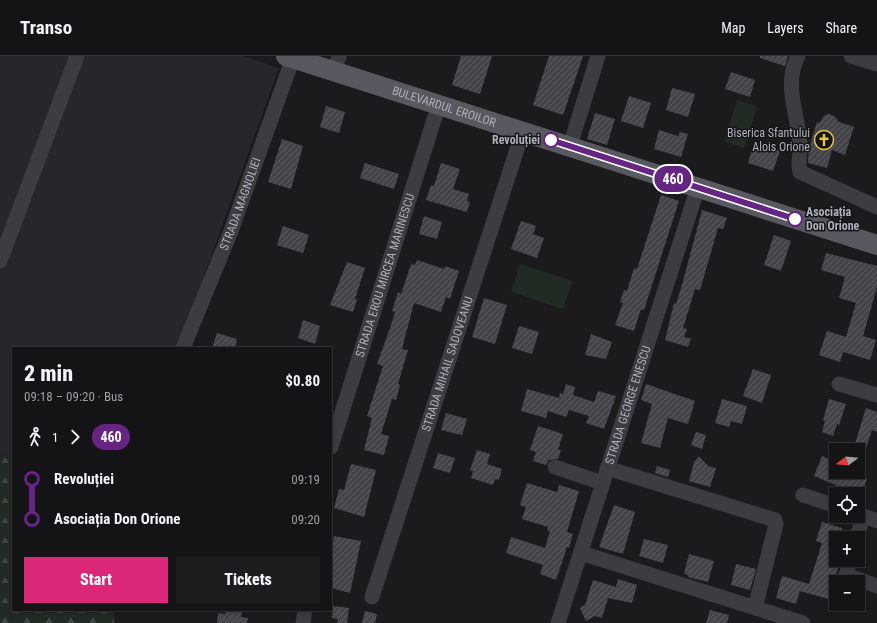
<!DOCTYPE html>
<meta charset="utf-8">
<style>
:root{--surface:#141416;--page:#1d1d1f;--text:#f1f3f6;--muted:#9d9ea1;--line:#333335;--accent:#db2777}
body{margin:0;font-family:"Roboto Condensed",sans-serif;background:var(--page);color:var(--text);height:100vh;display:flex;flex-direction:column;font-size:15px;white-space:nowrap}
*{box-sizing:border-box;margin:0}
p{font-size:13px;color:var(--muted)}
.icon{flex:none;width:22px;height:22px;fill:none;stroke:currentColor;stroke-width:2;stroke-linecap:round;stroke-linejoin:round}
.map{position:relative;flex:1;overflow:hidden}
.details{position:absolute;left:12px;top:291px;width:320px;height:264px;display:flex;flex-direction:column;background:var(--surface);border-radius:0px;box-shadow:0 2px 6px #0003,0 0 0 1px var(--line)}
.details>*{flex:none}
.badge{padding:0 8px;border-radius:13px;font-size:14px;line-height:26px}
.needle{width:26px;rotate:254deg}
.buttons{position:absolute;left:829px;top:387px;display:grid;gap:8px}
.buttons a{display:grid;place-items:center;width:36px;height:36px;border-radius:0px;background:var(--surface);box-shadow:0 2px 6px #0003,0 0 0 1px var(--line);font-size:20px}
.map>.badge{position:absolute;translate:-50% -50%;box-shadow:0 0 0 2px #fff}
.legs{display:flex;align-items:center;gap:6px;height:44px;padding:0 12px;font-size:13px}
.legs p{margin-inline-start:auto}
.head{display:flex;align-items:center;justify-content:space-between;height:68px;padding:0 12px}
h1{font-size:22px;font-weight:800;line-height:30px}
.action{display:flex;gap:8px;margin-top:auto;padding:8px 12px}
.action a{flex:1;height:46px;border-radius:0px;background:var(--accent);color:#fff;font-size:16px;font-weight:800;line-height:46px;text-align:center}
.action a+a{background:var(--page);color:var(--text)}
ul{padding:0 12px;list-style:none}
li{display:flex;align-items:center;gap:14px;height:40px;font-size:15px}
li i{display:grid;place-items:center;width:6px;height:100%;margin:0 5px;background:currentColor}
li i::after{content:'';width:10px;height:10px;margin:-5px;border:3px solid;border-radius:50%;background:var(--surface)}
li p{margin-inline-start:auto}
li:first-child i{background:linear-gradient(#0000 50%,currentColor 0)}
li:last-child i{background:linear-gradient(currentColor 50%,#0000 0)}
header{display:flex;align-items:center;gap:24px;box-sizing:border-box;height:56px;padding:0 20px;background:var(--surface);border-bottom:1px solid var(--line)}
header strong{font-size:19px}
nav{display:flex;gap:22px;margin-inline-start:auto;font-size:14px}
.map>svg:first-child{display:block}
.built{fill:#27262a}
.forest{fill:url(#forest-firs)}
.pitch{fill:#222a24}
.building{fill:url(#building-hatch)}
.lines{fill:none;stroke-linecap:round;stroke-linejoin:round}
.minor{stroke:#3c3c41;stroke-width:15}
.major{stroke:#585960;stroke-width:20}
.line-1-casing{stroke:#fff;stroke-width:9}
.line-1{stroke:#662483;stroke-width:6}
.stop-1-dot{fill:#fff;stroke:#662483;stroke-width:2}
.labels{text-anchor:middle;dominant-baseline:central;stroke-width:3;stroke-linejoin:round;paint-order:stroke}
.street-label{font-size:12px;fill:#aeb0bb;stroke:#161518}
.poi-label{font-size:12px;fill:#aeb0bb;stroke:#161518;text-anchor:end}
.stop-label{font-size:12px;font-weight:bold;fill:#aeb0bb;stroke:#161518;text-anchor:end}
</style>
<header>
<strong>Transo</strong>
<nav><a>Map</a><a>Layers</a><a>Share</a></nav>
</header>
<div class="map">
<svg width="877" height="567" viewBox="0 0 877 567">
<defs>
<pattern id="forest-firs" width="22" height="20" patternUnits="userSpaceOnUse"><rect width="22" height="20" fill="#222a24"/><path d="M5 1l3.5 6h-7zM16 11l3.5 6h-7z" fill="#404642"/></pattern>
<pattern id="building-hatch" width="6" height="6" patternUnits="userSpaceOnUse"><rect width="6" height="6" fill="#454549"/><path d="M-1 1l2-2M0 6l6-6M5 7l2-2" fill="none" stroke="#5d5d61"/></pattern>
</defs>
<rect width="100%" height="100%" fill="#1b1a1d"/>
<path class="built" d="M 0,0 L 243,0 L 279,12 L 178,292 L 13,292 L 13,400 L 0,399 Z"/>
<path class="forest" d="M 0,399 L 13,400 L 13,554 L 115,554 L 114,567 L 0,567 Z"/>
<g class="pitch">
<path d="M 737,44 L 757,50 L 744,92 L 724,85 Z"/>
<path d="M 520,208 L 573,225 L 563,253 L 511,236 Z"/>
</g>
<g class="building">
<path d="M 461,0 L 492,0 L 480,38 L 452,29 Z"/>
<path d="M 549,0 L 583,0 L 563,59 L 533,49 Z"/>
<path d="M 760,0 L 788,0 L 785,10 L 760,2 Z"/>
<path d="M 731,16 L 755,24 L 750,41 L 725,33 Z"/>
<path d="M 672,32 L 695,38 L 688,61 L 666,54 Z"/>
<path d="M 629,40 L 651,47 L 643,72 L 621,65 Z"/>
<path d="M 326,50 L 345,56 L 339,77 L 320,71 Z"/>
<path d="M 595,57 L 615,63 L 607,89 L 587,83 Z"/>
<path d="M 828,58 L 834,60 L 839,66 L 854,71 L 845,99 L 832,94 L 827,112 L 808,107 L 809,92 L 817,66 L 819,67 L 824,60 Z"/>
<path d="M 659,74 L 678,80 L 680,76 L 688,78 L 681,101 L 654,93 Z"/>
<path d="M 282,83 L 303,90 L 291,133 L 268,126 Z"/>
<path d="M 754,87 L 780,95 L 773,115 L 748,107 Z"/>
<path d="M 365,107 L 399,118 L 394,133 L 360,122 Z"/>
<path d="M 441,107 L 460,113 L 453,133 L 469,138 L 467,145 L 470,146 L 467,156 L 426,144 L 431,129 L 434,130 Z"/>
<path d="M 661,139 L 679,145 L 644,254 L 641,253 L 634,275 L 615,269 L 623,247 L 620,246 L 624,234 L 627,235 L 634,212 L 637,213 Z"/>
<path d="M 702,154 L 727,162 L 723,173 L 718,172 L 700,234 L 695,233 L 683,272 L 687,273 L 684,281 L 691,283 L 688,291 L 665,284 L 674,247 L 676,248 L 682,229 Z"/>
<path d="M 424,160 L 442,166 L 437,183 L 419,178 Z"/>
<path d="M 521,165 L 536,170 L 533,178 L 544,182 L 537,202 L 511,193 Z"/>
<path d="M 283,170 L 309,179 L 303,197 L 277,189 Z"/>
<path d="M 774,179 L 791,185 L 781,215 L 764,209 Z"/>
<path d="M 826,197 L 877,210 L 877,231 L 863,280 L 876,284 L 870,304 L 843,296 L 840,306 L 819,299 L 827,275 L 846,281 L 856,247 L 839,242 L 845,221 L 821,214 Z"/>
<path d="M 417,204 L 444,213 L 445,210 L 459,215 L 450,243 L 446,241 L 441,256 L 414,247 L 402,293 L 408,294 L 398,328 L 400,329 L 396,344 L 392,343 L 381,378 L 389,380 L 384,399 L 364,394 L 372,362 L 367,360 L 383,310 L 377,308 L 390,272 L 395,256 L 392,255 L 398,236 L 401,238 L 411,208 L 415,209 Z"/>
<path d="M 347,206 L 365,212 L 355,243 L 357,244 L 353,256 L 330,249 Z"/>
<path d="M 484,242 L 507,249 L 495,288 L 472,281 Z"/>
<path d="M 303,264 L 320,270 L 315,288 L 298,282 Z"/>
<path d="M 519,270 L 539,276 L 532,298 L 512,292 Z"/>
<path d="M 217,277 L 237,283 L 235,292 L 212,292 Z"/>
<path d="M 591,278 L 612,286 L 606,303 L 585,299 Z"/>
<path d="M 753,313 L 771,319 L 762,347 L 743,340 Z"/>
<path d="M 566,328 L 575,331 L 573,339 L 594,346 L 598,335 L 616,340 L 604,373 L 586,367 L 589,360 L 569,354 L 566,361 L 548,355 L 546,362 L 521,355 L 527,333 L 559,342 L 560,337 L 563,338 Z"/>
<path d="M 646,328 L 695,345 L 688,368 L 668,362 L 660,392 L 641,387 L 652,348 L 641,344 Z"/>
<path d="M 722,343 L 747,350 L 742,368 L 731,365 L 729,371 L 715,367 Z"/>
<path d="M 829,343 L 846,348 L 839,369 L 837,368 L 833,380 L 822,376 L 825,365 L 823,364 Z"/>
<path d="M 866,352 L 877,356 L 877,376 L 872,374 L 865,395 L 854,391 Z"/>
<path d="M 446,357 L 467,363 L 462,379 L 441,374 Z"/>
<path d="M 538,370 L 563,378 L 558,394 L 561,394 L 558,403 L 549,404 L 546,409 L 533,405 L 536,396 L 530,394 Z"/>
<path d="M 696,376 L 706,379 L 702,393 L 691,389 Z"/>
<path d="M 477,394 L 490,398 L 487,408 L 502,413 L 499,424 L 495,423 L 493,429 L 471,422 L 473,415 L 470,414 Z"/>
<path d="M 438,397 L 455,402 L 450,417 L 433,412 Z"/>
<path d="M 699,400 L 708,410 L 716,412 L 710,431 L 689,425 L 694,406 Z"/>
<path d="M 822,400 L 836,406 L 836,416 L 846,416 L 867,423 L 861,440 L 837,432 L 838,430 L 814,420 Z"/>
<path d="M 351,408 L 376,414 L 364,461 L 334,452 L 339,433 L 344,434 Z"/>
<path d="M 657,410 L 670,414 L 668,421 L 655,417 Z"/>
<path d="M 527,427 L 557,436 L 559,429 L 579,435 L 567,476 L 573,478 L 569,492 L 567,491 L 556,524 L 540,518 L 543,509 L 506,497 L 511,481 L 545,492 L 550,475 L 547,474 L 548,471 L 522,463 L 526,451 L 520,449 Z"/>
<path d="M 614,449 L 635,456 L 623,498 L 599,491 Z"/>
<path d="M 822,466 L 842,472 L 839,482 L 836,482 L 836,504 L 840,505 L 833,529 L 836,529 L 832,544 L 800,535 L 796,548 L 776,542 L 782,520 L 809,528 L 822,487 L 816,485 Z"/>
<path d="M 334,480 L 361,485 L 350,537 L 331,532 L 331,494 Z"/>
<path d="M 644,483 L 668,489 L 663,507 L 639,500 Z"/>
<path d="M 689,498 L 714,505 L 708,526 L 688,521 L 688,519 L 684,518 Z"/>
<path d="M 736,508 L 756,513 L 750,534 L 731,529 Z"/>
<path d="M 618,523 L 637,529 L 632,547 L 608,542 L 602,562 L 595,560 L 586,565 L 580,552 L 585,549 L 593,524 L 616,531 Z"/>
<path d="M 333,550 L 349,552 L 347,567 L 337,567 L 338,563 L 332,562 Z"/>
<path d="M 226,554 L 242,554 L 241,561 L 248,562 L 247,567 L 217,567 L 218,557 L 225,558 Z"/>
<path d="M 710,554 L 729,559 L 727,567 L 706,567 Z"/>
<path d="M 365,555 L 377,558 L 375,567 L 362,567 Z"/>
</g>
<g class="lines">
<g class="minor">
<path d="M 798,0 C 783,28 798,59 800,88 C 801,98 797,106 800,116 L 877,151"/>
<path d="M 851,0 L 877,8"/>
<path d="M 334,15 L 339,0"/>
<path d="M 570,90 L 598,0"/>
<path d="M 0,205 L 77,0"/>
<path id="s1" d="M 183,292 L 231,175 L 293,2"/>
<path d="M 839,328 L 877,339"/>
<path id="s2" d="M 331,391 L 439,48"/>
<path d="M 555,411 L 602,427"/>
<path d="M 607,412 L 775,464 L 776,468 L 755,552"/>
<path d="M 803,439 L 836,450"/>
<path d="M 858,458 L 877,465"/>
<path d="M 857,482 L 863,460"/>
<path d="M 581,497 L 803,567"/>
<path d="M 846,519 L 877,530"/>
<path d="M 844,526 L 850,504"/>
<path id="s3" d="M 372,541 L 523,75"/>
<path d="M 303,567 L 305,554"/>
<path id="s4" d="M 558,567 L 698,131"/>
</g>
<path class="major" id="s5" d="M 286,0 L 877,189"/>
</g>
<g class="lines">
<defs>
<path id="line-1" d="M 551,84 L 795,163"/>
</defs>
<use href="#line-1" class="line-1-casing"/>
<use href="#line-1" class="line-1"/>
</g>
<defs>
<symbol id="church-ring" viewBox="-11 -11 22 22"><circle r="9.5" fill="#161518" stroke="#eac445" stroke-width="1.5"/><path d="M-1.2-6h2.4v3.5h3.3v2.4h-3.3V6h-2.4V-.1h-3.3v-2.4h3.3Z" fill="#eac445"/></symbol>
</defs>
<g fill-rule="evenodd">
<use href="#church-ring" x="813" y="73" width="22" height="22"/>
</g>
<g class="stop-1-dot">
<circle cx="551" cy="84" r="7"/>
<circle cx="795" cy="163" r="7"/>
</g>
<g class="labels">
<g class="street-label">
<text stroke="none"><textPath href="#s5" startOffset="166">BULEVARDUL EROILOR</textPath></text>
<text stroke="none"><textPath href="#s1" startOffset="155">STRADA MAGNOLIEI</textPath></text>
<text stroke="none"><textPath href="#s2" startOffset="180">STRADA EROU MIRCEA MARINESCU</textPath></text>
<text stroke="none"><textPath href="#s3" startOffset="245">STRADA MIHAIL SADOVEANU</textPath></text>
<text stroke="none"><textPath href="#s4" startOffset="229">STRADA GEORGE ENESCU</textPath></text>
</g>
<g class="poi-label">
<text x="810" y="77">Biserica Sfantului<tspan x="810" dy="14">Alois Orione</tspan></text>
</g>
<g class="stop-label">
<text x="540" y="84">Revoluției</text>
<text x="806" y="156" text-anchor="start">Asociația<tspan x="806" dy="14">Don Orione</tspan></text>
</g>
</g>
</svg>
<div class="buttons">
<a><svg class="needle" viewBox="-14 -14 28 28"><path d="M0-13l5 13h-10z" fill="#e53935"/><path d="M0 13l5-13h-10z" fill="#9d9ea1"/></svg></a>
<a><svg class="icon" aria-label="locate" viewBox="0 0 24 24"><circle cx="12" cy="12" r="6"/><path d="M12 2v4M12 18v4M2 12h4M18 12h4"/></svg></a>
<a>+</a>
<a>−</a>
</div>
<b class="badge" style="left:673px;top:123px;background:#662483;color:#fff">460</b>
<section class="details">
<div class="head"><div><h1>2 min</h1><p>09:18 – 09:20 · Bus</p></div><b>$0.80</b></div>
<div class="legs"><svg class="icon" aria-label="walk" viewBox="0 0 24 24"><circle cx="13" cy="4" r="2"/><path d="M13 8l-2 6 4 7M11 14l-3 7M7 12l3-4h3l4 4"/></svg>1<svg class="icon" aria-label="forward" viewBox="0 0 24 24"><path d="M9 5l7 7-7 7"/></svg><b class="badge" style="background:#662483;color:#fff">460</b></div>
<ul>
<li><i style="color:#662483"></i><b>Revoluției</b><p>09:19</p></li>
<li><i style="color:#662483"></i><b>Asociația Don Orione</b><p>09:20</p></li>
</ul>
<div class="action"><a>Start</a><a>Tickets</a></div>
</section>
</div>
